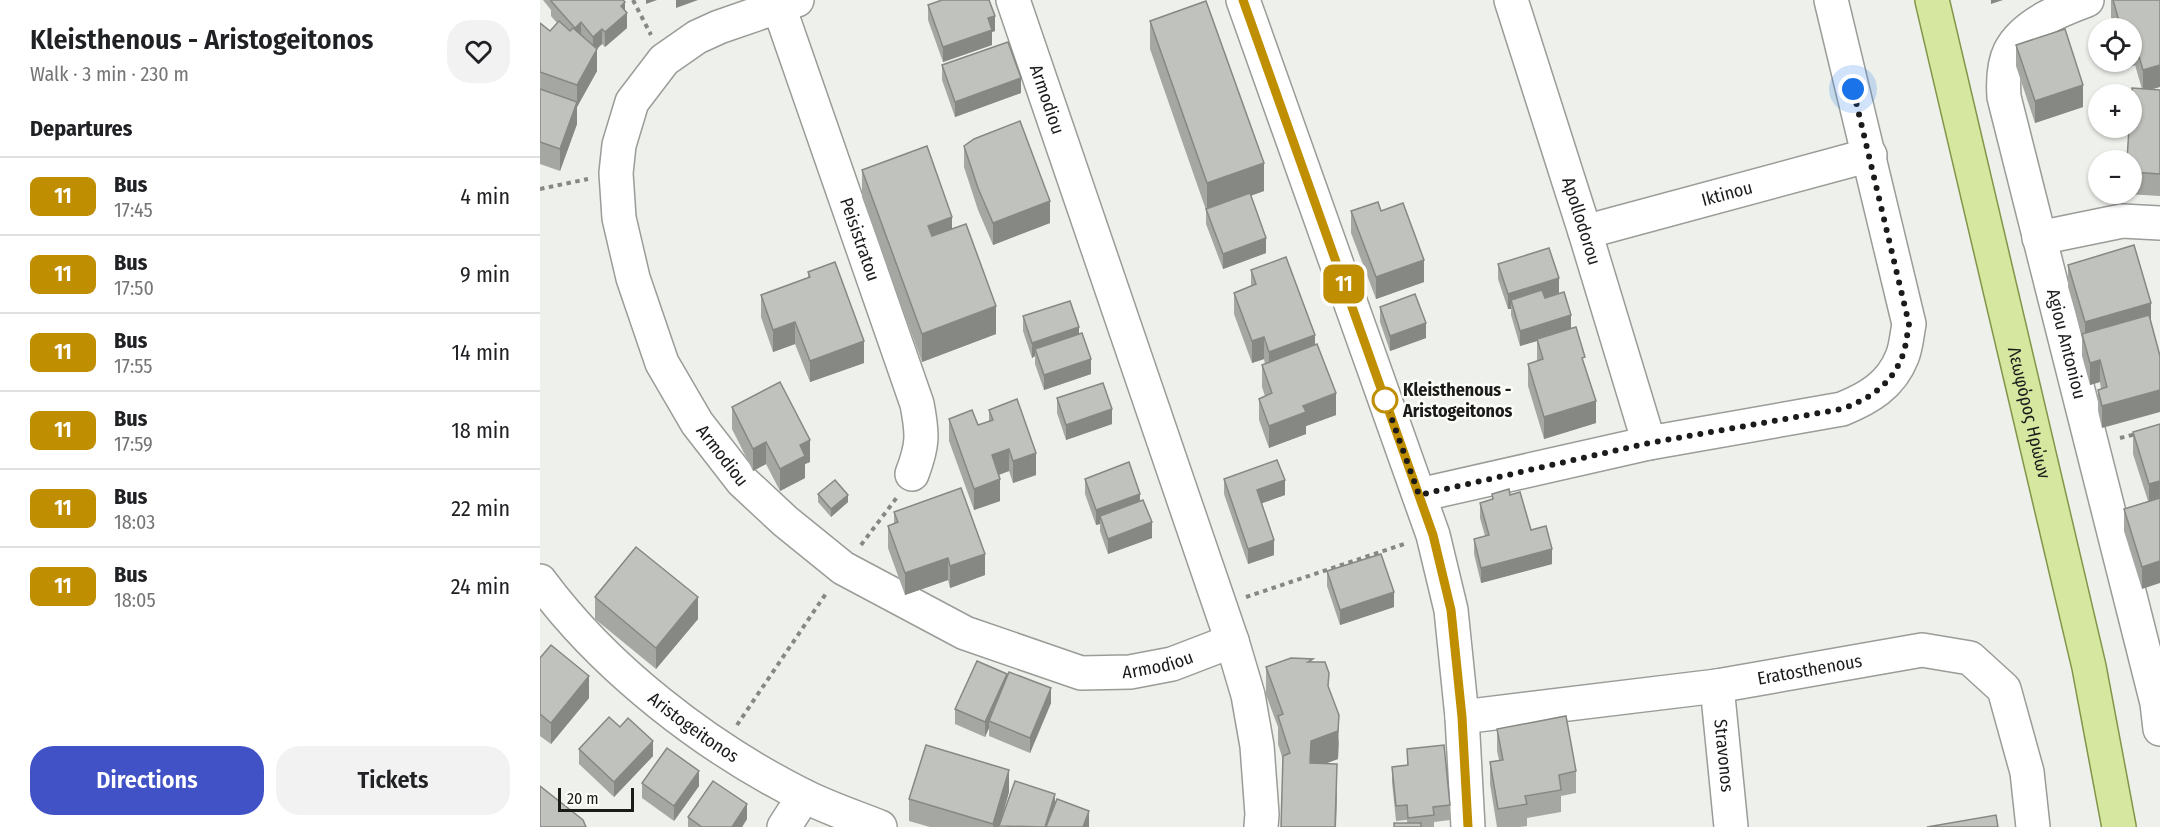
<!DOCTYPE html>
<meta charset="utf-8">
<style>
:root{--surface:#fff;--page:#f2f2f2;--text:#202124;--muted:#757577;--line:#e0e0e0;--accent:#4052c5}
body{margin:0;font-family:"Fira Sans Condensed",sans-serif;background:var(--page);color:var(--text);height:100vh;display:flex;flex-direction:column;font-size:22px;white-space:nowrap}
*{box-sizing:border-box;margin:0}
p{font-size:20px;color:var(--muted)}
.icon{flex:none;width:33px;height:33px;fill:none;stroke:currentColor;stroke-width:2;stroke-linecap:round;stroke-linejoin:round}
.map{position:relative;flex:1;overflow:hidden}
.drawer{display:flex;flex-direction:column;background:var(--surface);width:540px}
.drawer>*{flex:none}
.badge{padding:0 12px;border-radius:9px;font-size:21px;line-height:39px}
.controls{position:absolute;left:1548px;top:18px;display:grid;gap:12px}
.controls a{display:grid;place-items:center;width:54px;height:54px;border-radius:50%;background:var(--surface);box-shadow:0 2px 4px #0004;font-size:30px}
.scale{position:absolute;left:18px;bottom:15px;width:76px;box-sizing:border-box;padding-left:6px;border:3px solid #1b1b1a;border-top:0;font-size:16px;line-height:21px;white-space:nowrap;color:#1b1b1a;-webkit-text-stroke:4px #fcfdf9;paint-order:stroke}
.you{position:absolute;width:30px;height:30px;margin:-15px;border:4px solid #fff;border-radius:50%;background:#1a73e8;box-shadow:0 0 0 9px #1a73e833}
.map>.badge{position:absolute;translate:-50% -50%;box-shadow:0 0 0 3px #fff}
h2{padding:0 30px;font-size:22px;line-height:54px}
.round{display:grid;place-items:center;flex:none;width:63px;height:63px;border-radius:24px;background:var(--page)}
.overview{display:flex;align-items:center;justify-content:space-between;height:102px;padding:0 30px}
h1{font-size:28px;font-weight:600;line-height:45px}
.cta{display:flex;gap:12px;margin-top:auto;padding:12px 30px}
.cta a{flex:1;height:69px;border-radius:24px;background:var(--accent);color:#fff;font-size:24px;font-weight:600;line-height:69px;text-align:center}
.cta a+a{background:var(--page);color:var(--text)}
ul{padding:0;list-style:none}
li{display:flex;align-items:center;gap:18px;height:78px;padding:0 30px;border-top:2px solid var(--line)}
li div{flex:1}
li b{display:block;font-size:22px}
li em{font-style:normal}
li .badge{min-width:66px;font-weight:700;text-align:center}
main{display:flex;flex:1;min-height:0}
.map>svg:first-child{display:block}
.lines{fill:none;stroke-linecap:round;stroke-linejoin:round}
.minor-casing{stroke:#9a9c98;stroke-width:36}
.major-casing{stroke:#829548;stroke-width:36}
.path{stroke:#878885;stroke-width:4;stroke-dasharray:4.5 4.5;stroke-linecap:butt}
.minor{stroke:#fff;stroke-width:33}
.major{stroke:#d6e7a0;stroke-width:33}
.wall{fill:#a5a7a3}
.shaded-wall{fill:#868884}
.building{fill:#c0c2bd;stroke:#868884;stroke-width:1.5}
.line-casing{stroke:#fff;stroke-width:14}
.line{stroke:#c08f01;stroke-width:9}
.walk{stroke:#1b1b1a;stroke-width:6;stroke-dasharray:0 10.8}
.stop-dot{fill:#fff;stroke:#c08f01;stroke-width:3}
.labels{text-anchor:middle;dominant-baseline:central;stroke-width:5;stroke-linejoin:round;paint-order:stroke}
.street-label{font-size:18px;fill:#1b1b1a;stroke:#fcfdf9}
.stop-label{font-size:18px;font-weight:bold;fill:#1b1b1a;stroke:#fcfdf9;text-anchor:start}
</style>
<main>
<section class="drawer">
<div class="overview"><div><h1>Kleisthenous - Aristogeitonos</h1><p>Walk · 3 min · 230 m</p></div><a class="round"><svg class="icon" aria-label="heart" viewBox="0 0 24 24"><path d="M12 20l-8-8c-3-5 5-10 8-4 3-6 11-1 8 4z"/></svg></a></div>
<h2>Departures</h2>
<ul>
<li><span class="badge" style="background:#c08f01;color:#fff">11</span><div><b>Bus</b><p>17:45</p></div><em>4 min</em></li>
<li><span class="badge" style="background:#c08f01;color:#fff">11</span><div><b>Bus</b><p>17:50</p></div><em>9 min</em></li>
<li><span class="badge" style="background:#c08f01;color:#fff">11</span><div><b>Bus</b><p>17:55</p></div><em>14 min</em></li>
<li><span class="badge" style="background:#c08f01;color:#fff">11</span><div><b>Bus</b><p>17:59</p></div><em>18 min</em></li>
<li><span class="badge" style="background:#c08f01;color:#fff">11</span><div><b>Bus</b><p>18:03</p></div><em>22 min</em></li>
<li><span class="badge" style="background:#c08f01;color:#fff">11</span><div><b>Bus</b><p>18:05</p></div><em>24 min</em></li>
</ul>
<div class="cta"><a>Directions</a><a>Tickets</a></div>
</section>
<div class="map">
<svg width="1620" height="827" viewBox="0 0 1620 827">
<rect width="100%" height="100%" fill="#eef0eb"/>
<g class="lines">
<defs>
<g id="minor">
<path id="s1" d="M 257,0 L 179,27 L 157,37 L 124,60 L 92,102 L 79,145 L 76,173 L 79,218 L 93,278 L 122,363 L 157,423 L 202,481 L 245,521 L 303,568 L 425,633 L 541,673 L 590,672 L 632,664 L 692,641"/>
<path id="s2" d="M 473,0 L 692,641 L 708,695 L 717,746 L 722,814 L 721,827"/>
<path d="M 703,0 L 893,535 L 911,610 L 922,717 L 928,827"/>
<path id="s3" d="M 971,0 L 1045,232 L 1109,443"/>
<path id="s4" d="M 1547,0 C 1520,10 1484,24 1470,51 C 1463,65 1463,82 1464,97 L 1617,703 L 1620,729"/>
<path id="s5" d="M 239,7 L 377,404 C 383,435 383,445 372,474"/>
<path id="s6" d="M 1045,232 L 1330,155"/>
<path d="M 1499,238 L 1582,221 L 1620,223"/>
<path d="M 879,495 L 1109,443 L 1302,409 C 1329,398 1351,385 1362,357 C 1366,348 1367,334 1369,324 L 1291,0"/>
<path id="s7" d="M 0,581 C 65,669 166,747 264,796 C 288,808 315,817 340,827"/>
<path id="s8" d="M 1177,686 L 1191,827"/>
<path id="s9" d="M 922,717 L 1177,686 L 1382,650 L 1430,658 L 1464,689 L 1487,772 L 1493,827"/>
<path d="M 244,827 L 264,796"/>
</g>
<g id="major">
<path id="s10" d="M 1392,0 L 1549,667 L 1579,827"/>
</g>
</defs>
<use href="#minor" class="minor-casing"/>
<use href="#major" class="major-casing"/>
<g class="path">
<path d="M 93,0 L 111,35"/>
<path d="M 0,189 L 48,179"/>
<path d="M 1580,438 L 1596,434"/>
<path d="M 321,545 L 358,496"/>
<path d="M 706,597 L 867,543"/>
<path d="M 197,725 L 287,592"/>
</g>
<use href="#minor" class="minor"/>
<use href="#major" class="major"/>
</g>
<g class="wall">
<path d="M 3,0 L 83,0 L 87,28 L 65,47 L 62,44 L 57,49 L 57,71 L 37,107 L 37,124 L 20,171 L 0,164 L 0,23 L 10,31 L 17,23 L 11,16 L 11,10 Z"/>
<path d="M 1571,0 L 1620,0 L 1612,89 L 1620,90 L 1620,196 L 1586,194 L 1592,194 L 1592,160 L 1602,89 L 1595,65 L 1586,68 L 1584,62 L 1592,62 L 1592,28 L 1575,28 L 1571,17 Z"/>
<path d="M 388,5 L 455,31 L 452,32 L 452,45 L 403,62 L 388,20 Z"/>
<path d="M 610,21 L 724,191 L 710,196 L 726,253 L 683,269 L 666,224 L 666,210 L 610,49 Z"/>
<path d="M 1476,45 L 1543,107 L 1495,123 L 1476,66 Z"/>
<path d="M 402,65 L 481,93 L 415,117 L 402,80 Z"/>
<path d="M 424,146 L 510,223 L 453,245 L 438,210 L 424,167 Z"/>
<path d="M 322,170 L 412,229 L 456,334 L 382,362 L 322,197 Z"/>
<path d="M 811,211 L 841,211 L 884,282 L 836,299 L 811,233 Z"/>
<path d="M 1594,245 L 1562,428 L 1558,411 L 1558,390 L 1561,389 L 1560,382 L 1550,385 L 1542,356 L 1542,335 L 1528,287 L 1528,265 Z"/>
<path d="M 958,264 L 1019,293 L 1045,366 L 1056,423 L 1004,439 L 988,386 L 988,364 L 997,361 L 997,341 L 980,346 L 971,315 L 971,309 L 968,309 L 958,279 Z"/>
<path d="M 711,270 L 775,345 L 796,415 L 766,426 L 766,434 L 729,448 L 719,420 L 719,399 L 725,396 L 722,387 L 722,365 L 725,364 L 724,359 L 712,363 L 694,314 L 694,293 L 711,286 Z"/>
<path d="M 268,272 L 324,363 L 270,382 L 255,344 L 233,352 L 221,317 L 221,295 L 268,278 Z"/>
<path d="M 840,307 L 886,338 L 850,351 L 840,322 Z"/>
<path d="M 483,316 L 539,334 L 551,374 L 504,390 L 495,364 L 495,356 L 492,358 L 483,331 Z"/>
<path d="M 517,398 L 572,424 L 526,440 L 517,413 Z"/>
<path d="M 192,407 L 270,462 L 265,464 L 265,478 L 240,491 L 226,464 L 213,471 L 192,429 Z"/>
<path d="M 449,410 L 496,475 L 473,483 L 469,471 L 459,475 L 460,501 L 434,510 L 409,441 L 409,419 L 438,425 L 449,421 Z"/>
<path d="M 1620,424 L 1602,589 L 1584,531 L 1584,509 L 1608,501 L 1593,454 L 1593,432 Z"/>
<path d="M 545,479 L 600,501 L 612,538 L 568,554 L 560,531 L 560,524 L 556,525 L 545,494 Z"/>
<path d="M 684,479 L 745,495 L 722,503 L 734,555 L 708,564 L 684,494 Z"/>
<path d="M 278,494 L 308,502 L 291,517 L 278,502 Z"/>
<path d="M 952,494 L 970,495 L 1012,564 L 941,583 L 934,554 L 934,539 L 945,536 L 940,518 L 940,503 L 952,500 Z"/>
<path d="M 354,512 L 445,575 L 410,588 L 408,580 L 365,595 L 348,548 L 348,526 L 354,524 Z"/>
<path d="M 787,571 L 854,607 L 800,625 L 787,586 Z"/>
<path d="M 55,597 L 158,619 L 116,669 L 55,619 Z"/>
<path d="M 0,658 L 49,698 L 11,744 L 0,736 Z"/>
<path d="M 773,662 L 789,687 L 799,743 L 798,759 L 786,763 L 797,792 L 796,827 L 741,827 L 743,760 L 738,744 L 738,727 L 726,695 L 726,667 Z"/>
<path d="M 467,678 L 511,703 L 490,753 L 449,736 L 449,728 L 445,737 L 415,724 L 415,709 Z"/>
<path d="M 80,727 L 113,756 L 74,797 L 39,764 L 39,749 Z"/>
<path d="M 957,729 L 1036,771 L 1036,793 L 1021,796 L 1021,812 L 987,818 L 987,826 L 979,827 L 957,827 L 950,784 L 950,762 L 959,760 L 957,751 Z"/>
<path d="M 867,749 L 910,805 L 910,820 L 894,822 L 894,827 L 854,827 L 867,823 L 867,820 L 856,821 L 852,782 L 852,767 L 867,765 Z"/>
<path d="M 102,783 L 159,786 L 134,821 L 102,798 Z"/>
<path d="M 469,792 L 459,827 L 390,827 L 369,821 L 369,799 Z"/>
<path d="M 148,817 L 207,819 L 202,827 L 148,827 Z"/>
</g>
<g class="shaded-wall">
<path d="M 106,0 L 117,0 L 106,4 Z"/>
<path d="M 136,0 L 158,0 L 136,8 Z"/>
<path d="M 1451,0 L 1463,0 L 1451,4 Z"/>
<path d="M 85,2 L 85,14 L 87,13 L 87,28 L 65,47 L 65,32 L 81,6 Z"/>
<path d="M 455,16 L 455,31 L 452,32 L 452,45 L 403,62 L 403,47 L 448,18 Z"/>
<path d="M 41,22 L 41,37 L 35,43 L 35,28 Z"/>
<path d="M 62,29 L 62,44 L 53,52 L 53,37 Z"/>
<path d="M 1595,43 L 1595,65 L 1586,68 L 1586,62 L 1592,62 L 1592,44 Z"/>
<path d="M 57,49 L 57,71 L 37,107 L 37,85 Z"/>
<path d="M 1620,65 L 1620,87 L 1603,92 L 1603,70 Z"/>
<path d="M 481,78 L 481,93 L 415,117 L 415,102 Z"/>
<path d="M 1543,85 L 1543,107 L 1495,123 L 1495,101 Z"/>
<path d="M 37,102 L 37,124 L 20,171 L 20,149 Z"/>
<path d="M 724,163 L 724,191 L 667,211 L 667,183 Z"/>
<path d="M 510,201 L 510,223 L 453,245 L 453,223 Z"/>
<path d="M 412,217 L 412,245 L 388,254 L 388,226 Z"/>
<path d="M 726,238 L 726,253 L 683,269 L 683,254 Z"/>
<path d="M 884,260 L 884,282 L 836,299 L 836,277 Z"/>
<path d="M 1019,278 L 1019,293 L 973,308 L 971,300 L 971,309 L 968,309 L 968,294 Z"/>
<path d="M 1611,303 L 1611,325 L 1545,344 L 1545,322 Z"/>
<path d="M 456,306 L 456,334 L 382,362 L 382,334 Z"/>
<path d="M 1031,315 L 1031,330 L 997,339 L 997,341 L 980,346 L 980,331 Z"/>
<path d="M 255,322 L 255,344 L 233,352 L 233,330 Z"/>
<path d="M 886,323 L 886,338 L 850,351 L 850,336 Z"/>
<path d="M 539,327 L 539,342 L 495,349 L 495,356 L 492,358 L 492,343 Z"/>
<path d="M 775,335 L 775,357 L 729,374 L 729,352 Z"/>
<path d="M 724,337 L 724,359 L 712,363 L 712,341 Z"/>
<path d="M 324,341 L 324,363 L 270,382 L 270,361 Z"/>
<path d="M 551,359 L 551,374 L 504,390 L 504,375 Z"/>
<path d="M 1560,360 L 1560,382 L 1550,385 L 1550,363 Z"/>
<path d="M 1620,390 L 1620,412 L 1562,428 L 1562,406 Z"/>
<path d="M 796,393 L 796,415 L 766,426 L 766,434 L 729,448 L 729,426 L 763,406 Z"/>
<path d="M 1056,401 L 1056,423 L 1004,439 L 1004,417 Z"/>
<path d="M 572,409 L 572,424 L 526,440 L 526,425 Z"/>
<path d="M 270,440 L 270,462 L 265,464 L 265,478 L 240,491 L 240,469 L 260,445 Z"/>
<path d="M 226,442 L 226,464 L 213,471 L 213,449 Z"/>
<path d="M 469,449 L 469,471 L 452,477 L 452,455 Z"/>
<path d="M 496,453 L 496,475 L 473,483 L 473,461 Z"/>
<path d="M 460,479 L 460,501 L 434,510 L 434,489 Z"/>
<path d="M 745,480 L 745,495 L 717,505 L 717,490 Z"/>
<path d="M 1620,481 L 1620,503 L 1609,506 L 1609,484 Z"/>
<path d="M 600,494 L 600,509 L 560,516 L 560,524 L 556,525 L 556,510 Z"/>
<path d="M 308,495 L 308,502 L 291,517 L 291,509 Z"/>
<path d="M 612,522 L 612,538 L 568,554 L 568,539 Z"/>
<path d="M 734,540 L 734,555 L 708,564 L 708,549 Z"/>
<path d="M 1012,549 L 1012,564 L 941,583 L 941,568 Z"/>
<path d="M 445,554 L 445,575 L 410,588 L 410,566 Z"/>
<path d="M 408,558 L 408,580 L 365,595 L 365,573 Z"/>
<path d="M 1620,561 L 1620,583 L 1602,589 L 1602,567 Z"/>
<path d="M 854,592 L 854,607 L 800,625 L 800,610 Z"/>
<path d="M 158,597 L 158,619 L 116,669 L 116,648 Z"/>
<path d="M 467,674 L 467,689 L 449,721 L 449,728 L 445,737 L 445,722 Z"/>
<path d="M 49,676 L 49,698 L 11,744 L 11,723 Z"/>
<path d="M 511,688 L 511,703 L 490,753 L 490,738 Z"/>
<path d="M 799,715 L 798,759 L 771,769 L 770,791 L 771,741 Z"/>
<path d="M 113,741 L 113,756 L 74,797 L 74,782 Z"/>
<path d="M 797,764 L 796,827 L 795,827 Z"/>
<path d="M 469,770 L 469,792 L 459,827 L 453,827 L 453,824 Z"/>
<path d="M 159,771 L 159,786 L 134,821 L 134,806 Z"/>
<path d="M 515,794 L 515,809 L 509,827 L 505,827 Z"/>
<path d="M 207,804 L 207,819 L 202,827 L 192,827 Z"/>
<path d="M 549,811 L 549,827 L 543,827 Z"/>
</g>
<g class="building">
<path d="M 12,0 L 83,0 L 85,2 L 81,6 L 87,13 L 65,32 L 62,29 L 53,37 L 41,22 L 35,28 L 11,1 Z"/>
<path d="M 402,0 L 449,0 L 455,16 L 448,18 L 452,30 L 403,47 L 388,5 Z"/>
<path d="M 1573,0 L 1620,0 L 1620,65 L 1603,70 L 1595,43 L 1592,44 L 1592,28 L 1581,28 Z"/>
<path d="M 666,1 L 724,163 L 667,183 L 610,21 Z"/>
<path d="M 19,21 L 30,31 L 33,28 L 57,49 L 37,85 L 0,72 L 0,23 L 10,31 Z"/>
<path d="M 1525,29 L 1543,85 L 1495,101 L 1476,45 Z"/>
<path d="M 468,42 L 481,78 L 415,102 L 402,65 Z"/>
<path d="M 1592,88 L 1620,90 L 1620,174 L 1592,172 L 1592,160 L 1587,160 L 1589,128 L 1592,128 Z"/>
<path d="M 0,89 L 37,102 L 20,149 L 0,142 Z"/>
<path d="M 480,121 L 510,201 L 453,223 L 438,188 L 424,146 L 434,139 Z"/>
<path d="M 387,146 L 412,217 L 388,226 L 392,236 L 426,224 L 456,306 L 382,334 L 322,170 Z"/>
<path d="M 710,193 L 726,238 L 683,254 L 666,209 Z"/>
<path d="M 838,202 L 841,211 L 863,203 L 884,260 L 836,277 L 811,211 Z"/>
<path d="M 1594,245 L 1611,303 L 1545,322 L 1528,265 Z"/>
<path d="M 1009,248 L 1019,278 L 968,294 L 958,264 Z"/>
<path d="M 746,257 L 775,335 L 729,352 L 724,337 L 712,341 L 694,293 L 716,284 L 711,270 Z"/>
<path d="M 295,262 L 324,341 L 270,361 L 255,322 L 233,330 L 221,295 L 270,277 L 268,272 Z"/>
<path d="M 1002,290 L 1005,298 L 1024,292 L 1031,315 L 980,331 L 971,300 Z"/>
<path d="M 875,294 L 886,323 L 850,336 L 840,307 Z"/>
<path d="M 530,301 L 539,327 L 492,343 L 483,316 Z"/>
<path d="M 1609,315 L 1620,356 L 1620,390 L 1562,406 L 1558,390 L 1567,387 L 1560,360 L 1550,363 L 1542,334 Z"/>
<path d="M 1036,327 L 1045,357 L 1042,358 L 1056,401 L 1004,417 L 988,364 L 1003,359 L 997,339 Z"/>
<path d="M 542,333 L 551,359 L 504,375 L 495,349 Z"/>
<path d="M 777,344 L 796,393 L 763,406 L 766,412 L 729,426 L 719,399 L 732,393 L 722,365 Z"/>
<path d="M 240,382 L 270,440 L 260,445 L 265,456 L 240,469 L 226,442 L 213,449 L 192,407 Z"/>
<path d="M 563,383 L 572,409 L 526,425 L 517,398 Z"/>
<path d="M 477,399 L 496,453 L 473,461 L 469,449 L 452,455 L 460,479 L 434,489 L 409,419 L 432,410 L 438,425 L 453,420 L 449,410 Z"/>
<path d="M 1620,424 L 1620,481 L 1609,484 L 1593,432 Z"/>
<path d="M 737,460 L 745,480 L 717,490 L 734,540 L 708,549 L 684,479 Z"/>
<path d="M 589,462 L 600,494 L 556,510 L 545,479 Z"/>
<path d="M 295,480 L 308,495 L 291,509 L 278,494 Z"/>
<path d="M 421,488 L 445,554 L 410,566 L 408,558 L 365,573 L 348,526 L 358,522 L 354,512 Z"/>
<path d="M 969,489 L 970,495 L 980,492 L 991,530 L 1006,526 L 1012,549 L 941,568 L 934,539 L 949,535 L 940,503 L 953,499 L 952,494 Z"/>
<path d="M 1620,498 L 1620,561 L 1602,567 L 1584,509 Z"/>
<path d="M 603,500 L 612,522 L 568,539 L 560,516 Z"/>
<path d="M 96,547 L 158,597 L 116,648 L 55,597 Z"/>
<path d="M 841,554 L 854,592 L 800,610 L 787,571 Z"/>
<path d="M 11,645 L 49,676 L 11,723 L 0,714 L 0,658 Z"/>
<path d="M 751,658 L 773,659 L 768,662 L 785,662 L 789,673 L 788,686 L 799,715 L 798,731 L 771,741 L 770,763 L 797,764 L 795,827 L 741,827 L 743,756 L 750,753 L 738,716 L 743,714 L 726,667 Z"/>
<path d="M 437,661 L 467,674 L 445,722 L 415,709 Z"/>
<path d="M 469,672 L 511,688 L 490,738 L 449,721 Z"/>
<path d="M 1026,716 L 1036,771 L 1019,775 L 1021,790 L 985,796 L 987,804 L 958,809 L 950,762 L 963,760 L 957,729 Z"/>
<path d="M 69,717 L 80,727 L 88,718 L 113,741 L 74,782 L 39,749 Z"/>
<path d="M 386,745 L 469,770 L 453,824 L 369,799 Z"/>
<path d="M 904,745 L 910,805 L 893,807 L 894,815 L 868,818 L 867,805 L 856,806 L 852,767 L 868,765 L 867,749 Z"/>
<path d="M 127,748 L 159,771 L 134,806 L 102,783 Z"/>
<path d="M 173,781 L 207,804 L 192,827 L 162,827 L 148,817 Z"/>
<path d="M 475,781 L 515,794 L 505,827 L 459,826 Z"/>
<path d="M 0,786 L 43,820 L 46,827 L 0,827 Z"/>
<path d="M 517,799 L 549,811 L 543,827 L 506,827 Z"/>
<path d="M 1456,815 L 1458,827 L 1387,827 Z"/>
<rect x="854" y="823" width="27" height="4"/>
</g>
<g class="lines">
<defs>
<path id="line" d="M 703,0 L 893,535 L 911,610 L 922,717 L 928,827"/>
</defs>
<use href="#line" class="line-casing"/>
<use href="#line" class="line"/>
<path class="walk" d="M 845,400 L 879,495 L 1109,443 L 1302,409 C 1329,399 1351,385 1362,357 C 1366,348 1367,334 1369,324 L 1313,89"/>
</g>
<circle class="stop-dot" cx="845" cy="400" r="12"/>
<g class="labels">
<g class="street-label">
<text stroke="none"><textPath href="#s2" startOffset="105">Armodiou</textPath></text>
<text stroke="none"><textPath href="#s6" startOffset="147">Iktinou</textPath></text>
<text stroke="none"><textPath href="#s3" startOffset="232">Apollodorou</textPath></text>
<text stroke="none"><textPath href="#s5" startOffset="246">Peisistratou</textPath></text>
<text stroke="none"><textPath href="#s4" startOffset="396">Agiou Antoniou</textPath></text>
<text stroke="none"><textPath href="#s10" startOffset="424">Λεωφόρος Ηρώων</textPath></text>
<text stroke="none"><textPath href="#s1" startOffset="580">Armodiou</textPath></text>
<text stroke="none"><textPath href="#s1" startOffset="1084">Armodiou</textPath></text>
<text stroke="none"><textPath href="#s9" startOffset="351">Eratosthenous</textPath></text>
<text stroke="none"><textPath href="#s7" startOffset="213">Aristogeitonos</textPath></text>
<text stroke="none"><textPath href="#s8" startOffset="70">Stravonos</textPath></text>
</g>
<g class="stop-label">
<text x="863" y="390">Kleisthenous -<tspan x="863" dy="21">Aristogeitonos</tspan></text>
</g>
</g>
</svg>
<div class="controls">
<a><svg class="icon" aria-label="locate" viewBox="0 0 24 24"><circle cx="12" cy="12" r="6"/><path d="M12 2v4M12 18v4M2 12h4M18 12h4"/></svg></a>
<a>+</a>
<a>−</a>
</div>
<div class="scale">20 m</div>
<div class="you" style="left:1313px;top:89px"></div>
<b class="badge" style="left:804px;top:284px;background:#c08f01;color:#fff">11</b>
</div>
</main>
